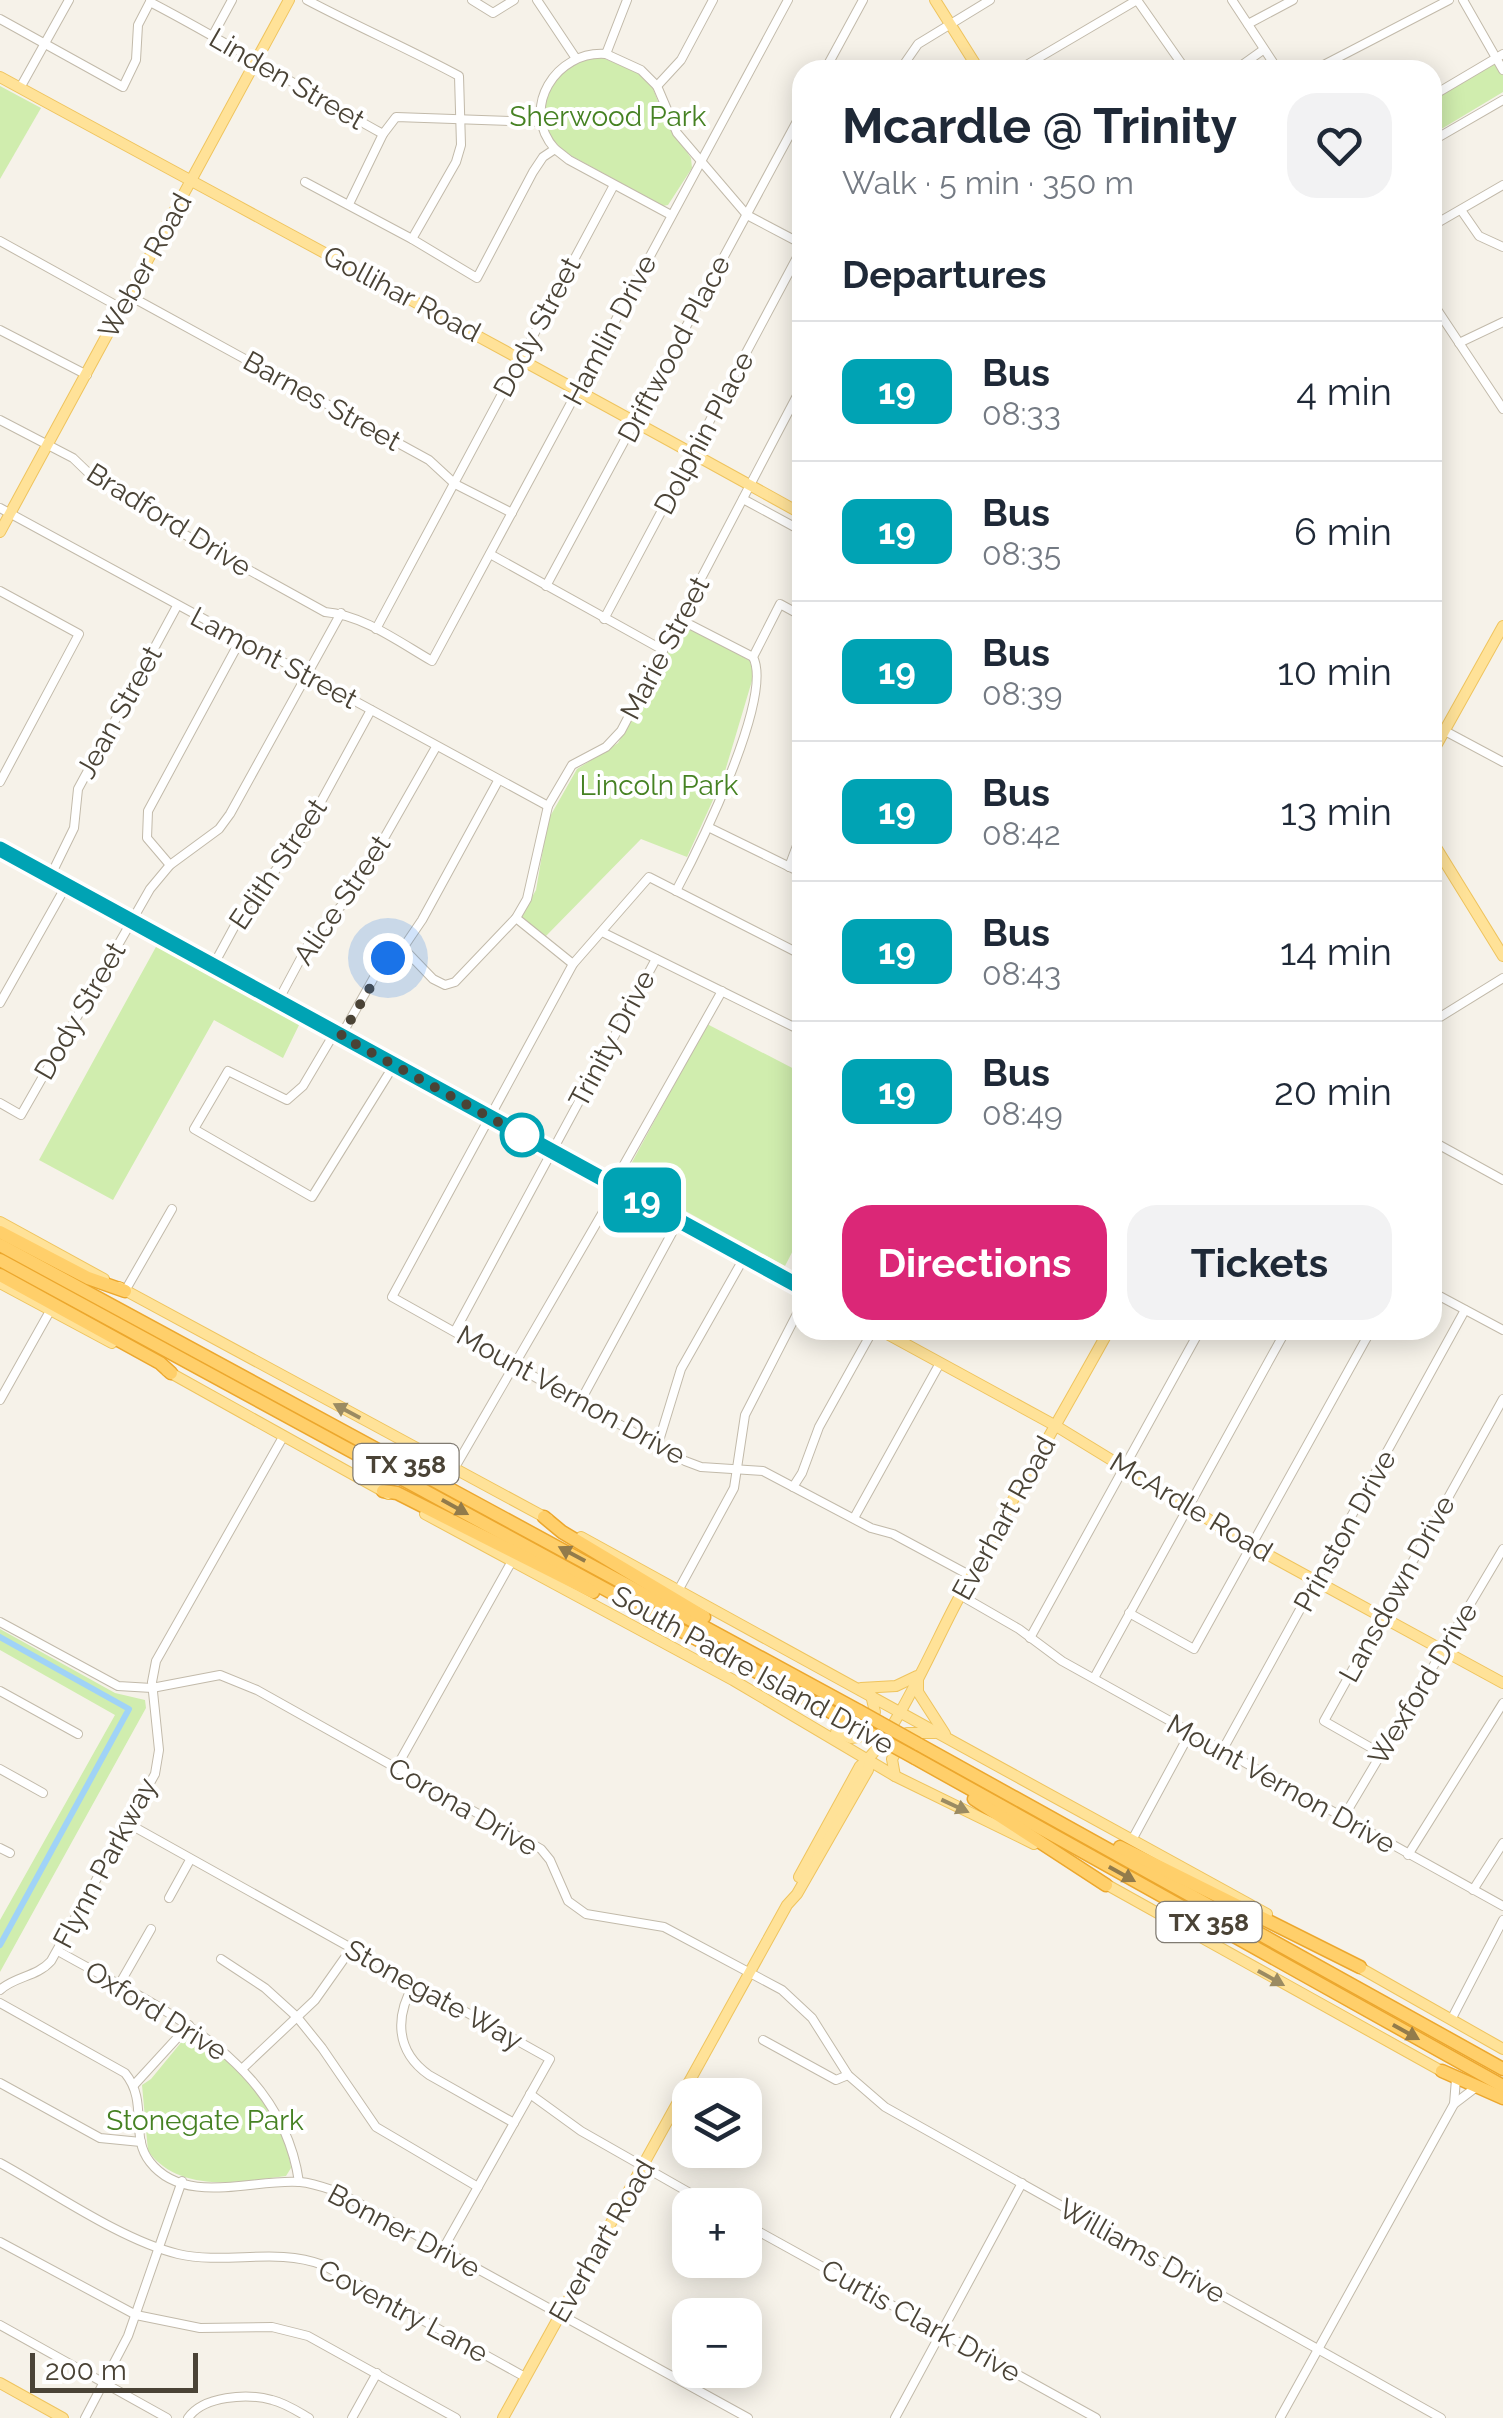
<!DOCTYPE html>
<meta charset="utf-8">
<style>
:root{--surface:#fff;--page:#f2f2f3;--text:#1f2937;--muted:#747a83;--line:#e0e1e3;--accent:#db2777}
body{margin:0;font-family:Raleway,sans-serif;background:var(--page);color:var(--text);height:100vh;display:flex;flex-direction:column;font-size:38px;white-space:nowrap}
*{box-sizing:border-box;margin:0}
p{font-size:32px;color:var(--muted)}
.icon{flex:none;width:55px;height:55px;fill:none;stroke:currentColor;stroke-width:2;stroke-linecap:round;stroke-linejoin:round}
.map{position:relative;flex:1;overflow:hidden}
.drawer{position:absolute;left:792px;top:60px;width:650px;height:1280px;display:flex;flex-direction:column;background:var(--surface);border-radius:30px;box-shadow:0 5px 25px #0003}
.drawer>*{flex:none}
.badge{padding:0 20px;border-radius:15px;font-size:35px;line-height:65px}
.buttons{position:absolute;left:672px;top:2078px;display:grid;gap:20px}
.buttons a{display:grid;place-items:center;width:90px;height:90px;border-radius:20px;background:var(--surface);box-shadow:0 5px 25px #0003;font-size:50px}
.scale{position:absolute;left:30px;bottom:25px;width:168px;box-sizing:border-box;padding-left:10px;border:5px solid #4a4336;border-top:0;font-size:28px;line-height:35px;white-space:nowrap;color:#4a4336;-webkit-text-stroke:8px #fff;paint-order:stroke}
.you{position:absolute;width:50px;height:50px;margin:-25px;border:8px solid #fff;border-radius:50%;background:#1a73e8;box-shadow:0 0 0 15px #1a73e833}
.map>.badge{position:absolute;translate:-50% -50%;box-shadow:0 0 0 5px #fff}
h2{padding:0 50px;font-size:38px;line-height:90px}
.round{display:grid;place-items:center;flex:none;width:105px;height:105px;border-radius:30px;background:var(--page)}
.head{display:flex;align-items:center;justify-content:space-between;height:170px;padding:0 50px}
h1{font-size:48px;font-weight:700;line-height:75px}
.cta{display:flex;gap:20px;margin-top:auto;padding:20px 50px}
.cta a{flex:1;height:115px;border-radius:30px;background:var(--accent);color:#fff;font-size:40px;font-weight:700;line-height:115px;text-align:center}
.cta a+a{background:var(--page);color:var(--text)}
ul{padding:0;list-style:none}
li{display:flex;align-items:center;gap:30px;height:140px;padding:0 50px;border-top:2px solid var(--line)}
li div{flex:1}
li b{display:block;font-size:38px}
li em{font-style:normal}
li .badge{min-width:110px;font-weight:700;text-align:center}
.map>svg:first-child{display:block}
.green{fill:#d0edae}
.lines{fill:none;stroke-linecap:round;stroke-linejoin:round}
.canal{stroke:#a0d3f7;stroke-width:6}
.minor-casing{stroke:#c2baaa;stroke-width:10}
.major-casing{stroke:#efc45e;stroke-width:12}
.highway-casing{stroke:#eca72d;stroke-width:15}
.minor{stroke:#fff;stroke-width:8}
.major{stroke:#ffe298;stroke-width:10}
.highway{stroke:#ffcf6a;stroke-width:12}
.highway-bridge-casing{stroke:#eca72d;stroke-width:15;stroke-linecap:butt}
.highway-bridge{stroke:#ffcf6a;stroke-width:12}
.oneway{fill:#9b8b62}
.oneway2{fill:#927b4b}
.line-casing{stroke:#fff;stroke-width:22}
.line{stroke:#00a3b4;stroke-width:15}
.walk{stroke:#4a4336;stroke-width:10;stroke-dasharray:0 18}
.stop-dot{fill:#fff;stroke:#00a3b4;stroke-width:5}
.labels{text-anchor:middle;dominant-baseline:central;stroke-width:8;stroke-linejoin:round;paint-order:stroke}
.shield{fill:#fff;stroke:#807b72;stroke-width:2.5}
.shield-label{font-size:25px;font-weight:bold;fill:#4a4336}
.street-label{font-size:28px;fill:#4a4336;stroke:#fff}
.park-label{font-size:28px;fill:#468223;stroke:#fff}
</style>
<div class="map">
<svg width="1503" height="2418" viewBox="0 0 1503 2418">
<rect width="100%" height="100%" fill="#f6f2e9"/>
<g class="green">
<path d="M 601,57 L 638,73 L 652,86 L 666,122 L 691,158 L 692,168 L 668,205 L 663,206 L 570,155 C 520,122 549,62 601,57 Z"/>
<path d="M 1503,58 L 1503,92 L 1433,134 L 1432,100 Z"/>
<path d="M 0,86 L 41,108 L 0,179 Z"/>
<path d="M 687,625 L 750,661 L 754,674 L 723,778 L 687,857 L 641,839 L 545,937 L 521,916 L 536,890 L 548,820 L 577,769 L 618,743 L 683,626 Z"/>
<path d="M 157,945 L 300,1023 L 283,1058 L 214,1020 L 113,1200 L 39,1160 Z"/>
<path d="M 707,1024 L 802,1073 L 802,1233 L 785,1266 L 624,1177 Z"/>
<path d="M 0,1629 L 115,1693 L 145,1700 L 146,1708 L 0,1972 L 0,1920 L 115,1715 L 0,1650 Z"/>
<path d="M 188,2034 C 233,2046 286,2122 291,2168 L 286,2176 C 240,2182 180,2194 148,2151 L 142,2085 L 151,2079 Z"/>
</g>
<g class="lines">
<path class="canal" d="M 0,1637 L 129,1709 L 0,1945"/>
<defs>
<g id="minor">
<path d="M 307,0 C 358,27 409,49 459,76 L 461,145 L 456,162 L 412,239"/>
<path d="M 472,0 L 493,13 L 514,0"/>
<path d="M 537,0 L 575,57"/>
<path d="M 1232,0 L 1278,70"/>
<path d="M 1463,0 L 1503,70"/>
<path d="M 150,2 C 229,43 305,91 383,134"/>
<path d="M 0,19 L 123,87 L 136,60 L 138,25 L 151,0"/>
<path d="M 1248,24 L 1293,0"/>
<path d="M 213,35 L 232,0"/>
<path d="M 606,54 L 641,70 L 657,86 L 677,133 L 747,215 L 802,244"/>
<path d="M 825,70 L 863,0"/>
<path d="M 900,70 L 918,44 L 990,0"/>
<path d="M 1018,70 L 1137,0 L 1186,70"/>
<path d="M 1235,70 L 1263,50"/>
<path d="M 1314,70 L 1449,0"/>
<path d="M 657,86 L 681,60 L 713,0"/>
<path d="M 20,88 L 69,0"/>
<path d="M 1432,96 L 1503,54"/>
<path d="M 1432,141 L 1503,100"/>
<path d="M 555,149 L 569,160 L 671,215"/>
<path d="M 305,182 L 412,239 L 477,278 L 533,172 L 543,157 L 555,149 C 519,109 556,50 606,54 L 627,0"/>
<path d="M 349,204 L 383,134 L 396,117 L 540,122"/>
<path d="M 1461,210 L 1479,236 L 1503,247"/>
<path d="M 1432,226 L 1503,185"/>
<path d="M 0,241 L 121,308"/>
<path d="M 128,295 L 429,460 L 455,484 L 512,513"/>
<path d="M 1432,302 L 1503,409"/>
<path d="M 0,330 L 87,375"/>
<path d="M 1459,343 L 1503,322"/>
<path d="M 0,420 L 73,458 L 100,484 L 137,501 L 162,522 L 325,612 C 363,615 399,642 432,661 L 788,0"/>
<path d="M 743,499 L 802,531"/>
<path d="M 0,508 L 548,806"/>
<path d="M 490,554 L 663,650"/>
<path d="M 546,586 L 802,112"/>
<path d="M 0,591 L 79,634 L 0,782"/>
<path d="M 604,619 L 802,248"/>
<path d="M 681,620 L 753,657"/>
<path d="M 376,629 L 614,185"/>
<path d="M 1445,731 L 1503,762"/>
<path d="M 710,828 L 802,873"/>
<path d="M 170,865 L 147,838 L 148,811 L 241,639"/>
<path d="M 789,867 L 798,843 L 802,814"/>
<path d="M 50,877 L 74,828 L 78,789 L 177,606"/>
<path d="M 676,891 C 698,850 774,697 753,657 L 780,604 L 802,616"/>
<path d="M 516,918 L 573,964"/>
<path d="M 602,932 L 802,1031"/>
<path d="M 403,948 L 433,979 L 445,985 L 455,982 L 516,918 L 527,899 L 548,806 L 572,765 L 606,747 L 621,731 L 802,386"/>
<path d="M 802,955 L 649,877 L 573,964 L 392,1297 L 685,1461 L 701,1467 L 763,1471 L 871,1528 L 893,1534 L 971,1576"/>
<path d="M 213,966 L 245,907 L 299,842 L 371,710"/>
<path d="M 278,1001 L 309,943 L 354,891 L 436,747"/>
<path d="M 0,1003 L 66,886"/>
<path d="M 1432,1022 L 1503,978"/>
<path d="M 335,1032 L 303,1086 L 287,1100 L 228,1071 L 194,1129 L 312,1197 L 394,1065"/>
<path d="M 341,1036 L 377,972 L 388,958 L 403,948 L 422,920 L 498,781"/>
<path d="M 0,1103 L 21,1115 L 150,889 L 170,865 L 219,829 L 230,814 L 341,613"/>
<path d="M 1432,1141 L 1503,1180"/>
<path d="M 125,1291 L 172,1209"/>
<path d="M 1432,1292 L 1503,1330"/>
<path d="M 455,1331 L 656,959"/>
<path d="M 0,1400 L 50,1311"/>
<path d="M 580,1402 L 679,1220"/>
<path d="M 658,1444 L 681,1369 L 745,1256"/>
<path d="M 454,1469 L 614,1193 L 617,1177 L 722,991"/>
<path d="M 793,1487 L 802,1473 L 819,1427 L 873,1330"/>
<path d="M 854,1518 L 940,1363"/>
<path d="M 679,1589 L 734,1488 L 745,1415 L 802,1304"/>
<path d="M 960,1595 L 1019,1629 L 1062,1661 L 1503,1906"/>
<path d="M 1129,1613 L 1194,1649 L 1371,1330"/>
<path d="M 0,1622 L 118,1686 L 152,1688 L 220,1675 L 257,1690 L 541,1849 L 550,1860 L 568,1901 L 586,1914 L 664,1927 L 782,1990 L 812,2018 L 848,2075 L 885,2107 L 1441,2418"/>
<path d="M 1030,1638 L 1200,1330"/>
<path d="M 1094,1678 L 1286,1330"/>
<path d="M 0,1691 L 78,1734"/>
<path d="M 1222,1751 L 1465,1310"/>
<path d="M 1382,1754 L 1324,1721 L 1503,1399"/>
<path d="M 396,1768 L 512,1561"/>
<path d="M 0,1769 L 43,1793"/>
<path d="M 1343,1818 L 1503,1549"/>
<path d="M 129,1824 L 550,2059 L 443,2249"/>
<path d="M 1132,1840 L 1190,1733"/>
<path d="M 0,1848 L 10,1853"/>
<path d="M 1408,1855 L 1503,1703"/>
<path d="M 1473,1890 L 1503,1843"/>
<path d="M 169,1898 L 190,1860"/>
<path d="M 58,1951 C 156,2007 281,2056 299,2182"/>
<path d="M 221,1959 L 265,1988 L 297,2017 L 322,2048 L 376,2127 L 478,2187"/>
<path d="M 414,1984 C 395,2016 395,2051 429,2075 L 514,2123"/>
<path d="M 119,1985 L 151,1929"/>
<path d="M 0,1990 C 15,1976 37,1977 51,1961 L 155,1774 L 159,1750 L 152,1682 L 156,1661 L 283,1437"/>
<path d="M 0,2003 L 125,2073 C 149,2102 129,2136 150,2162 C 185,2207 255,2178 300,2182 C 313,2183 326,2188 338,2192 L 748,2418"/>
<path d="M 1451,2020 L 1503,1920"/>
<path d="M 763,2040 L 836,2080 L 848,2075"/>
<path d="M 243,2068 L 315,2000 L 351,1949"/>
<path d="M 0,2083 L 100,2138 L 141,2142"/>
<path d="M 134,2085 L 189,2025"/>
<path d="M 530,2094 L 581,2131 L 711,2205"/>
<path d="M 1454,2104 L 1456,2079"/>
<path d="M 0,2163 C 53,2192 121,2240 178,2254 C 227,2265 276,2247 323,2265 L 525,2377"/>
<path d="M 745,2224 L 1096,2418"/>
<path d="M 0,2242 L 136,2315 L 200,2328 L 272,2327 L 308,2336 L 456,2418"/>
<path d="M 0,2325 L 167,2418"/>
<path d="M 85,2418 L 128,2336 L 182,2181"/>
<path d="M 188,2418 C 203,2396 247,2393 272,2400 C 285,2403 297,2411 309,2418"/>
<path d="M 352,2418 L 377,2373"/>
<path d="M 895,2418 L 1022,2183"/>
<path d="M 1280,2418 L 1454,2104 L 1475,2088"/>
</g>
<g id="major">
<path d="M 935,0 L 979,70"/>
<path d="M 0,77 C 268,223 536,366 802,514"/>
<path d="M 0,532 L 289,0"/>
<path d="M 1432,753 L 1503,626"/>
<path d="M 1432,841 L 1503,956"/>
<path d="M 0,850 L 802,1288"/>
<path d="M 0,1222 L 104,1279"/>
<path d="M 0,1283 L 112,1343"/>
<path d="M 119,1287 L 548,1519"/>
<path d="M 880,1330 L 1056,1426 L 1252,1546 L 1503,1683"/>
<path d="M 167,1371 L 388,1494"/>
<path d="M 425,1514 L 733,1680 L 895,1776 L 1034,1844"/>
<path d="M 581,1537 L 1267,1914"/>
<path d="M 918,1679 L 918,1692 L 945,1734"/>
<path d="M 861,1688 L 896,1686 L 917,1676"/>
<path d="M 836,1732 L 851,1738 L 859,1737 L 875,1712 L 871,1695"/>
<path d="M 895,1776 L 892,1759 L 907,1733 L 935,1733"/>
<path d="M 799,1877 L 860,1766 C 893,1742 938,1635 960,1596 C 1008,1506 1060,1419 1109,1330"/>
<path d="M 1102,1882 L 1445,2073"/>
<path d="M 1355,1965 L 1503,2049"/>
<path d="M 0,2383 L 63,2418"/>
<path d="M 503,2418 L 787,1905 L 797,1894 L 868,1770 L 870,1759"/>
</g>
<g id="highway">
<path d="M 0,1232 L 88,1278 L 125,1291"/>
<path d="M 0,1245 L 859,1711"/>
<path d="M 0,1260 L 853,1724"/>
<path d="M 0,1275 L 160,1363 L 171,1373"/>
<path d="M 383,1491 L 397,1493 L 593,1592"/>
<path d="M 544,1517 L 562,1532 L 704,1617"/>
<path d="M 918,1744 L 1503,2069"/>
<path d="M 915,1758 L 1503,2086"/>
<path d="M 974,1799 L 1106,1885"/>
<path d="M 1120,1847 L 1360,1967"/>
<path d="M 1442,2071 L 1503,2098"/>
</g>
</defs>
<use href="#minor" class="minor-casing"/>
<use href="#major" class="major-casing"/>
<use href="#highway" class="highway-casing"/>
<use href="#minor" class="minor"/>
<use href="#major" class="major"/>
<use href="#highway" class="highway"/>
<defs>
<g id="highway-bridge">
<path d="M 859,1711 L 918,1744"/>
<path d="M 853,1724 L 915,1758"/>
</g>
</defs>
<use href="#highway-bridge" class="highway-bridge-casing"/>
<use href="#highway-bridge" class="highway-bridge"/>
</g>
<defs><path id="oneway-solid" d="M-6-.8H1V-3.2L6.5 0L1 3.2V.8H-6Z" transform="scale(2.5)"/></defs>
<g class="oneway">
<use href="#oneway-solid" transform="translate(347 1411) rotate(-152)"/>
<use href="#oneway-solid" transform="translate(955 1806) rotate(25)"/>
<use href="#oneway-solid" transform="translate(1271 1978) rotate(29)"/>
</g>
<g class="oneway2">
<use href="#oneway-solid" transform="translate(455 1507) rotate(29)"/>
<use href="#oneway-solid" transform="translate(572 1554) rotate(-152)"/>
<use href="#oneway-solid" transform="translate(1122 1874) rotate(29)"/>
<use href="#oneway-solid" transform="translate(1406 2032) rotate(29)"/>
</g>
<g class="lines">
<defs>
<path id="line" d="M 0,849 L 802,1288"/>
</defs>
<use href="#line" class="line-casing"/>
<use href="#line" class="line"/>
<path class="walk" d="M 388,958 L 341,1036 L 522,1135"/>
</g>
<circle class="stop-dot" cx="522" cy="1135" r="20"/>
<g class="labels">
<g class="shield">
<rect x="353.5" y="1444" width="105" height="40" rx="8"/>
<rect x="1156.5" y="1902" width="105" height="40" rx="8"/>
</g>
<g class="shield-label">
<text x="406" y="1464">TX 358</text>
<text x="1209" y="1922">TX 358</text>
</g>
<g class="street-label">
<text transform="translate(287 79) rotate(30)">Linden Street</text>
<text transform="translate(145 266) rotate(-61)">Weber Road</text>
<text transform="translate(402 294) rotate(28)">Gollihar Road</text>
<text transform="translate(537 327) rotate(-62)">Dody Street</text>
<text transform="translate(610 330) rotate(-62)">Hamlin Drive</text>
<text transform="translate(674 349) rotate(-62)">Driftwood Place</text>
<text transform="translate(322 401) rotate(29)">Barnes Street</text>
<text transform="translate(704 433) rotate(-62)">Dolphin Place</text>
<text transform="translate(169 520) rotate(32)">Bradford Drive</text>
<text transform="translate(665 648) rotate(-62)">Marie Street</text>
<text transform="translate(274 658) rotate(28)">Lamont Street</text>
<text transform="translate(119 712) rotate(-61)">Jean Street</text>
<text transform="translate(278 864) rotate(-56)">Edith Street</text>
<text transform="translate(342 900) rotate(-56)">Alice Street</text>
<text transform="translate(80 1011) rotate(-60)">Dody Street</text>
<text transform="translate(612 1039) rotate(-62)">Trinity Drive</text>
<text transform="translate(571 1395) rotate(29)">Mount Vernon Drive</text>
<text transform="translate(1191 1507) rotate(31)">McArdle Road</text>
<text transform="translate(1004 1518) rotate(-61)">Everhart Road</text>
<text transform="translate(1345 1531) rotate(-61)">Prinston Drive</text>
<text transform="translate(1397 1589) rotate(-61)">Lansdown Drive</text>
<text transform="translate(753 1670) rotate(29)">South Padre Island Drive</text>
<text transform="translate(1423 1684) rotate(-59)">Wexford Drive</text>
<text transform="translate(1281 1784) rotate(29)">Mount Vernon Drive</text>
<text transform="translate(463 1807) rotate(30)">Corona Drive</text>
<text transform="translate(105 1863) rotate(-62)">Flynn Parkway</text>
<text transform="translate(434 1995) rotate(29)">Stonegate Way</text>
<text transform="translate(156 2011) rotate(32)">Oxford Drive</text>
<text transform="translate(404 2231) rotate(28)">Bonner Drive</text>
<text transform="translate(602 2241) rotate(-60)">Everhart Road</text>
<text transform="translate(1142 2251) rotate(29)">Williams Drive</text>
<text transform="translate(403 2311) rotate(28)">Coventry Lane</text>
<text transform="translate(921 2321) rotate(29)">Curtis Clark Drive</text>
</g>
<g class="park-label">
<text x="608" y="116">Sherwood Park</text>
<text x="659" y="785">Lincoln Park</text>
<text x="205" y="2120">Stonegate Park</text>
</g>
</g>
</svg>
<div class="buttons">
<a><svg class="icon" aria-label="layers" viewBox="0 0 24 24"><path d="M12 4l9 5-9 5-9-5zM3 14l9 5 9-5"/></svg></a>
<a>+</a>
<a>−</a>
</div>
<div class="scale">200 m</div>
<div class="you" style="left:388px;top:958px"></div>
<b class="badge" style="left:642px;top:1200px;background:#00a3b4;color:#fff">19</b>
<section class="drawer">
<div class="head"><div><h1>Mcardle @ Trinity</h1><p>Walk · 5 min · 350 m</p></div><a class="round"><svg class="icon" aria-label="heart" viewBox="0 0 24 24"><path d="M12 20l-8-8c-3-5 5-10 8-4 3-6 11-1 8 4z"/></svg></a></div>
<h2>Departures</h2>
<ul>
<li><span class="badge" style="background:#00a3b4;color:#fff">19</span><div><b>Bus</b><p>08:33</p></div><em>4 min</em></li>
<li><span class="badge" style="background:#00a3b4;color:#fff">19</span><div><b>Bus</b><p>08:35</p></div><em>6 min</em></li>
<li><span class="badge" style="background:#00a3b4;color:#fff">19</span><div><b>Bus</b><p>08:39</p></div><em>10 min</em></li>
<li><span class="badge" style="background:#00a3b4;color:#fff">19</span><div><b>Bus</b><p>08:42</p></div><em>13 min</em></li>
<li><span class="badge" style="background:#00a3b4;color:#fff">19</span><div><b>Bus</b><p>08:43</p></div><em>14 min</em></li>
<li><span class="badge" style="background:#00a3b4;color:#fff">19</span><div><b>Bus</b><p>08:49</p></div><em>20 min</em></li>
</ul>
<div class="cta"><a>Directions</a><a>Tickets</a></div>
</section>
</div>
